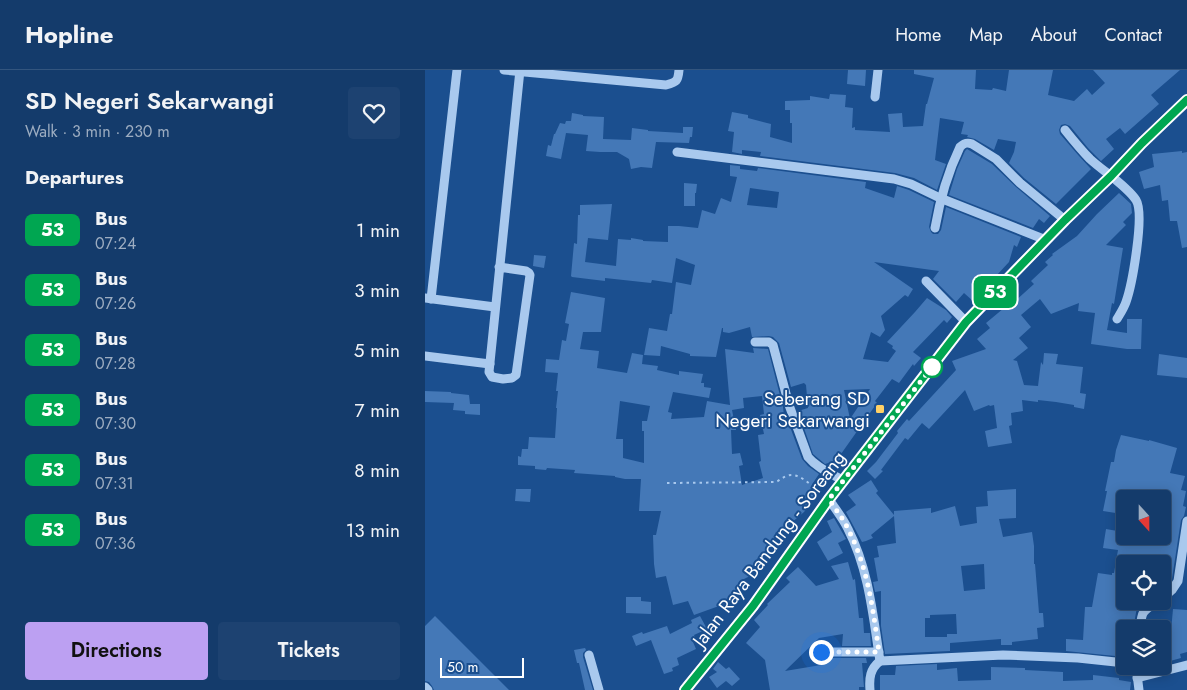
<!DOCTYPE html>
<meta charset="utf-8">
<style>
:root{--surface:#143b6b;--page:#1d4271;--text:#f1f3f6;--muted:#9dadc1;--line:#33557e;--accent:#bca0f2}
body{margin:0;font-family:Jost,sans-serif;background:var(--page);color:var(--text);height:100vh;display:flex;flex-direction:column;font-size:19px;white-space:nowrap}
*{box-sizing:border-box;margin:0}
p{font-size:16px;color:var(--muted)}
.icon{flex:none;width:28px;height:28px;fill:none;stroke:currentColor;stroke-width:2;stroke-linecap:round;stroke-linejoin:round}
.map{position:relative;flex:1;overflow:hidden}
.panel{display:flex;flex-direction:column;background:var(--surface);width:425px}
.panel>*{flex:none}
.badge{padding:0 10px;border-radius:8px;font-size:18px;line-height:32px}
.needle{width:32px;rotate:159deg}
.controls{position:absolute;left:691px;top:420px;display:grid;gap:10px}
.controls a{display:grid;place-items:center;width:55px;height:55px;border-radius:5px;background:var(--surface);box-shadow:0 2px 12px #0003,0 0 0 1px var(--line);font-size:25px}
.scale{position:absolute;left:15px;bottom:12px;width:84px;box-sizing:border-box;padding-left:5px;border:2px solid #fff;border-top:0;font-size:14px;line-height:18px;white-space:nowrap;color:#fff;-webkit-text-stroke:4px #1b4f8f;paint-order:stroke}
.you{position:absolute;width:25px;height:25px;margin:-12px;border:4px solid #fff;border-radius:50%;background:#1a73e8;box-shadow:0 0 0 8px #1a73e833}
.map>.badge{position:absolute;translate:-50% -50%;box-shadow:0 0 0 2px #fff}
h2{padding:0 25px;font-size:19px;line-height:45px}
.round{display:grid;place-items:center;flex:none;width:52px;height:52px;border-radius:5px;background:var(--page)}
.overview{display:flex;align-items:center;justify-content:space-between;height:85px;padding:0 25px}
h1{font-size:24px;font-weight:600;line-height:38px}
.button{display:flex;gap:10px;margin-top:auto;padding:10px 25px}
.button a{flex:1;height:58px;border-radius:5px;background:var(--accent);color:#111;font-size:20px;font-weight:600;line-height:58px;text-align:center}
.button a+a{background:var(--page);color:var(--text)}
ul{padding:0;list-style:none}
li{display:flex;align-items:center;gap:15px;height:60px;padding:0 25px}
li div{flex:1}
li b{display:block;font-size:19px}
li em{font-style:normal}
li .badge{min-width:55px;font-weight:700;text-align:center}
header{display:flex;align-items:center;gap:30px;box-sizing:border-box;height:70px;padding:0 25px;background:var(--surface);border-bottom:1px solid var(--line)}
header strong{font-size:24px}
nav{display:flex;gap:28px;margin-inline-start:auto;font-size:18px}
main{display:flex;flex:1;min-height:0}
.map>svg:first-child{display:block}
.building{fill:#4478b7;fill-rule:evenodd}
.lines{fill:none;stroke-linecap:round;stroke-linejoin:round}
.path{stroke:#a9c9ee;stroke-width:2;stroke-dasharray:2.5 4;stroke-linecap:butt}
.minor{stroke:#a9c9ee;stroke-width:9}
.major{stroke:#f0f6ff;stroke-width:12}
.line-casing{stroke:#fff;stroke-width:11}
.line{stroke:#00a651;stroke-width:8}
.walk{stroke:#fff;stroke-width:5;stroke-dasharray:0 9}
.stop-dot{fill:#fff;stroke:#00a651;stroke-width:2.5}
.poi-dot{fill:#ffd166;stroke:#1b4f8f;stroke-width:2}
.labels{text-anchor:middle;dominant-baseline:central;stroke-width:4;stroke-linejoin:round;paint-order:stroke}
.poi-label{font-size:19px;fill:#fff;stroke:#1b4f8f;text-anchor:end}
.street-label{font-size:19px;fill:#fff;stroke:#1b4f8f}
</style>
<header>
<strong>Hopline</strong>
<nav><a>Home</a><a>Map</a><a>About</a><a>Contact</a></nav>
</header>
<main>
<section class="panel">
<div class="overview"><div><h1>SD Negeri Sekarwangi</h1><p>Walk · 3 min · 230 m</p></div><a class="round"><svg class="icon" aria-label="heart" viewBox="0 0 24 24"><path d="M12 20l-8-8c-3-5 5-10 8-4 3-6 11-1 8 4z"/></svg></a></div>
<h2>Departures</h2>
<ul>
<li><span class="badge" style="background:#00a651;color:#fff">53</span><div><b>Bus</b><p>07:24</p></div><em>1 min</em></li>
<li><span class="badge" style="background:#00a651;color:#fff">53</span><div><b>Bus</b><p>07:26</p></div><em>3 min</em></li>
<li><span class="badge" style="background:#00a651;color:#fff">53</span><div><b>Bus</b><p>07:28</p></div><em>5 min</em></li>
<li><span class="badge" style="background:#00a651;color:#fff">53</span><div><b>Bus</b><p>07:30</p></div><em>7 min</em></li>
<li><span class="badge" style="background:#00a651;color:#fff">53</span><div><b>Bus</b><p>07:31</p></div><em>8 min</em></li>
<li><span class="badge" style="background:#00a651;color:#fff">53</span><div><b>Bus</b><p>07:36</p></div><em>13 min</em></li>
</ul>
<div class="button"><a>Directions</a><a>Tickets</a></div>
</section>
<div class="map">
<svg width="762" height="620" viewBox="0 0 762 620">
<rect width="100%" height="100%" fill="#1b4f8f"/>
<g class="building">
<path d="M 423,0 L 441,0 L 440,16 L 422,14 Z"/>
<path d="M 489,0 L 551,0 L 550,19 L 567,20 L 568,18 L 581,21 L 584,0 L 628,0 L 623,25 L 649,31 L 662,19 L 667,25 L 680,13 L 668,0 L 755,0 L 726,25 L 734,34 L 700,64 L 695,58 L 681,69 L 689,79 L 676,91 L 663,78 L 645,56 L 640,54 L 636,55 L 634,60 L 635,64 L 654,86 L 666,99 L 631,134 L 599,108 L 584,93 L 589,82 L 591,72 L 573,69 L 569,80 L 550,69 L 542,67 L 543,65 L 536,64 L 539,52 L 515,48 L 510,90 L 521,94 L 512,120 L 489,108 L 470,103 L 335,86 L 336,82 L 317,80 L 317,84 L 307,82 L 309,62 L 303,61 L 307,42 L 323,45 L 323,48 L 346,54 L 345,67 L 367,73 L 367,53 L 365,53 L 365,40 L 360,40 L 360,31 L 385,30 L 385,26 L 404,29 L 405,24 L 421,25 L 420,37 L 428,38 L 427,58 L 430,57 L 430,60 L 465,62 L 463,44 L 477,43 L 478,57 L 498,56 L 501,34 L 502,34 L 509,8 L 489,4 Z"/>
<path d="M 147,43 L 158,45 L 158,46 L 179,47 L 178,69 L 206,70 L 207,58 L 223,60 L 223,61 L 258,63 L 258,57 L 268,57 L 267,67 L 265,67 L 264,73 L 231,72 L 227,98 L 216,97 L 206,99 L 204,89 L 192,82 L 175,82 L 161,81 L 163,65 L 141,63 L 136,89 L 121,86 L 123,75 L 126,76 L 129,64 L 130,64 L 135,53 L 140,54 L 141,51 L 146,51 Z"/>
<path d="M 542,79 L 567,94 L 591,117 L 625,146 L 619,153 L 614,149 L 608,158 L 524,125 L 532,99 L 540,81 Z"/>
<path d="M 757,81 L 757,83 L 762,82 L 762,177 L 757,178 L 752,151 L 745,151 L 743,130 L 737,131 L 735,115 L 719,119 L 714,102 L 729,97 L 727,84 Z"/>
<path d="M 305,95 L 315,96 L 315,99 L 332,101 L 333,98 L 441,112 L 440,118 L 469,128 L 472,116 L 484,120 L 509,132 L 504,157 L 506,162 L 508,164 L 513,164 L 516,160 L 521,137 L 596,167 L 592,177 L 589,175 L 584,192 L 571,206 L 569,204 L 556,218 L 558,220 L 548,231 L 539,223 L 531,232 L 508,209 L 514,201 L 449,192 L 488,219 L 483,227 L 480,225 L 456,246 L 460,260 L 455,267 L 446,262 L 438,289 L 463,292 L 471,281 L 467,278 L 468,276 L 462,272 L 490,242 L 502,228 L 521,240 L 527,247 L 522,253 L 519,250 L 488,282 L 496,288 L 489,296 L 488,294 L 474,313 L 467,309 L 450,331 L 452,333 L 416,384 L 417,389 L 400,394 L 388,384 L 373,341 L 383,338 L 381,315 L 379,313 L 366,317 L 354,273 L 348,267 L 344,266 L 327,267 L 325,257 L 304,263 L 298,262 L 298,258 L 297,258 L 291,287 L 265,286 L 265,284 L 236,276 L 235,286 L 219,285 L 224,258 L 242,261 L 245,244 L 247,244 L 251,212 L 266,215 L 270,195 L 251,188 L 247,213 L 227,210 L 226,213 L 180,208 L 180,211 L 147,207 L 146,206 L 149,173 L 152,174 L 153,145 L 155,145 L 155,135 L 187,134 L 183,170 L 163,168 L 160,192 L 191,196 L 193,169 L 206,170 L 206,168 L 218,170 L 218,171 L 243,172 L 243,156 L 254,156 L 273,158 L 277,140 L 290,144 L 296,128 L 306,132 L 312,107 L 305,106 ZM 325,118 L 354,122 L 352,138 L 322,135 ZM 445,319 L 425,349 L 419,320 Z"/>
<path d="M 259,113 L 272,114 L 271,123 L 270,123 L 270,136 L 259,136 Z"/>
<path d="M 694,123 L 706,134 L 707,143 L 698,152 L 701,155 L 681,175 L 698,178 L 689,234 L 687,233 L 682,260 L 702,263 L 702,249 L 717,249 L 716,279 L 702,279 L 666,274 L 670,243 L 653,241 L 654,233 L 626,244 L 615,229 L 596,245 L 606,257 L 594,268 L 603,278 L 588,290 L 592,291 L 599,315 L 613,316 L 616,292 L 618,295 L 619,283 L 633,284 L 631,294 L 658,297 L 655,323 L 661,324 L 659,339 L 649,337 L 649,335 L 631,332 L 613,330 L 613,332 L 597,330 L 598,341 L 586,343 L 587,355 L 584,356 L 587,373 L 563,377 L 560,361 L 572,358 L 569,335 L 565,336 L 564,335 L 549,341 L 540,320 L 504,359 L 497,353 L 483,370 L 480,368 L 456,400 L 458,401 L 450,409 L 442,401 L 451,392 L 473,363 L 472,361 L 482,349 L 484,351 L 531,300 L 527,291 L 561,279 L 552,269 L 565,258 L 561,253 L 579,238 L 580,240 L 609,214 L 606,211 L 623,195 L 620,192 L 628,185 L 627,184 L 652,166 L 672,144 Z"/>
<path d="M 109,185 L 121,186 L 119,198 L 108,196 Z"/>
<path d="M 146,222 L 180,228 L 176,262 L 158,262 L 155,279 L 174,281 L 172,298 L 202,303 L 207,283 L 218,285 L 217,294 L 233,296 L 232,300 L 254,305 L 254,301 L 278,304 L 276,313 L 279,313 L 279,317 L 286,318 L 284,328 L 248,322 L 243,342 L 247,343 L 246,349 L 279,347 L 282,331 L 305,335 L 300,279 L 329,283 L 328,278 L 343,279 L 358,337 L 359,346 L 361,346 L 377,389 L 383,396 L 394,404 L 386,416 L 394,422 L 379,442 L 365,454 L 350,463 L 354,468 L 332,489 L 334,493 L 323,498 L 327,505 L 315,511 L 320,520 L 303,527 L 305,532 L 269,545 L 263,531 L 248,535 L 241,506 L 231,508 L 229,494 L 228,465 L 231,465 L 236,441 L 214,441 L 216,409 L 200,409 L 190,407 L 190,406 L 149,403 L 150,400 L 122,398 L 121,400 L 110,399 L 110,396 L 93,395 L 93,386 L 96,387 L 97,379 L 103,379 L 104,367 L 130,368 L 132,338 L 131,338 L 133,321 L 131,321 L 133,303 L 120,302 L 121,289 L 134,290 L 137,270 L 141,271 L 144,254 L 140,253 ZM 337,326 L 339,344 L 335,345 L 339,364 L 333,365 L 336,391 L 334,392 L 338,408 L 317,415 L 314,396 L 318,395 L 315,383 L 307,384 L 306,360 L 311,360 L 307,340 L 319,338 L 318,328 ZM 195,331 L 225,336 L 222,351 L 217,351 L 217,361 L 219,361 L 219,393 L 198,388 L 198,369 L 191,369 Z"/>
<path d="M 734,284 L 762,288 L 762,308 L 732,305 Z"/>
<path d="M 0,321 L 26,322 L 26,323 L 44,325 L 45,334 L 55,334 L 55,345 L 40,344 L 40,341 L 28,340 L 29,333 L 0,332 Z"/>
<path d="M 696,365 L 724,371 L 724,370 L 752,378 L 745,403 L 760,406 L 756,420 L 761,421 L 758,436 L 761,437 L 759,446 L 756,450 L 747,509 L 738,508 L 738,494 L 700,494 L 700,531 L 713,532 L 708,559 L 700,559 L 700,587 L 641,581 L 641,569 L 658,570 L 660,537 L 667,537 L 673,503 L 687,505 L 687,503 L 689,503 L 693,480 L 678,478 L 681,459 L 698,462 L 697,466 L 738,466 L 738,429 L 722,429 L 701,425 L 697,444 L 678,441 L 682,421 L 680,421 L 686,392 L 689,392 L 691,380 Z"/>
<path d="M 446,410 L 453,421 L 451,423 L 469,445 L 469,441 L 506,438 L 506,443 L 530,436 L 535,456 L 552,453 L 551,437 L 563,436 L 562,421 L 591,419 L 591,448 L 574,449 L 578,467 L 607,462 L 609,476 L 609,494 L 610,494 L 614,543 L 618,543 L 619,557 L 612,558 L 613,569 L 587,572 L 587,575 L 576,575 L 576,569 L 525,573 L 525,581 L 460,584 L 456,556 L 456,521 L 450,522 L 448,512 L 453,511 L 449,488 L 454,487 L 452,476 L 471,473 L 469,446 L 446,465 L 448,468 L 441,471 L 437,472 L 421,442 L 431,435 L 423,425 ZM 559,494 L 560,519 L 539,521 L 536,496 ZM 531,544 L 532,564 L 522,564 L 522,567 L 500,567 L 500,548 L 505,548 L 505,545 Z"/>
<path d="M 91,419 L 106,419 L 105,432 L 90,431 Z"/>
<path d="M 409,448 L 421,469 L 413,473 L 418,483 L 403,491 L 392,472 L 407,462 L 402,451 Z"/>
<path d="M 423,492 L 428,510 L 430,509 L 434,548 L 438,548 L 439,563 L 445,563 L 446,576 L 417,576 L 418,564 L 394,568 L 360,601 L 396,595 L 395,588 L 441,588 L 442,593 L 437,593 L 439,617 L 434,617 L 434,620 L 345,620 L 340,590 L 321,573 L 335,557 L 329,550 L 343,535 L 342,534 L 365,512 L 361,508 L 373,497 L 391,516 L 414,509 L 406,496 Z"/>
<path d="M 201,527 L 216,527 L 216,531 L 226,532 L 226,544 L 201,543 Z"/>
<path d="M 748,539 L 762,540 L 762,582 L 755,584 L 756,588 L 738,593 L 738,574 L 745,572 Z"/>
<path d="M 10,546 L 84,620 L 9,620 L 7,616 L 4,612 L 0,611 L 0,556 Z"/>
<path d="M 275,546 L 282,559 L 269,565 L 271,570 L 268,572 L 271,579 L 252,588 L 254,595 L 247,598 L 248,601 L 239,604 L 226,570 L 211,576 L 207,566 L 217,562 L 218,564 L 242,556 L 245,564 L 267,553 L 266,550 Z"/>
<path d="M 160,578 L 161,580 L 158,583 L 158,587 L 168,620 L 160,620 L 154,593 L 152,593 L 149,580 Z"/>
<path d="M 293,592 L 301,599 L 304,597 L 315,609 L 307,616 L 301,611 L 292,618 L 284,607 L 292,602 L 288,599 Z"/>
<path d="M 512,594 L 512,600 L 532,598 L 533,611 L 566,610 L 566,597 L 600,598 L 600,600 L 638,602 L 638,611 L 668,610 L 668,605 L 694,608 L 694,610 L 706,612 L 705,620 L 455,620 L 455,605 L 470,605 L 471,596 Z"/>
</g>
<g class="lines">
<path class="path" d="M 242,413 L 351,412 C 355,410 358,407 362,406 C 372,401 386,415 394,422"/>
<g class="minor">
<path d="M 79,0 L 241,15 C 252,12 253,11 254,0"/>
<path d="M 450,27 L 453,0"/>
<path d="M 640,60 C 648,70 656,80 665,89 C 679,102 701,115 711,130 C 720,144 707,215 701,232 C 699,238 695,244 692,249"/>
<path d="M 252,82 L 469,109 L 486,114 L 515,128 L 621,170"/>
<path d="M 510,158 C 515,129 522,104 535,77 C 539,73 542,72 547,74 L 571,89 L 595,113 L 640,150"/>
<path d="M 74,197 L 101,201 L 104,203 L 105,205 L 91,305 L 87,308 L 78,309 L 67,307 L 64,302 L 95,0"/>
<path d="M 501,211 L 541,252"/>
<path d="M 0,228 L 70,237"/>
<path d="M 6,229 L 32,0"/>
<path d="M 330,272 L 344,272 L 348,275 L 364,335 L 383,387 C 392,398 407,404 419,411"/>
<path d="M 0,286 L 65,294"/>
<path d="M 404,429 C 410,439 418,448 423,459 C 444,500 448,546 455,591 L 578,585 L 653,588 L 700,593"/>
<path d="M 738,528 L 747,520 L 753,511 L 762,451"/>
<path d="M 715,559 C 717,540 717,542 733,531"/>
<path d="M 391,582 L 454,582"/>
<path d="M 164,585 L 174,620"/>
<path d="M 711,596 L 714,620"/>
<path d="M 712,608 L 762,595"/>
<path d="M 0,617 L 3,620"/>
<path d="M 445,620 C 444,608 445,599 455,591"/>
</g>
<path class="major" d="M 260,620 L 328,536 L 404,429 L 541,252 L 640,150 L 686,106 L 717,73 L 762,30"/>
</g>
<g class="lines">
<defs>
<path id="line" d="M 260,620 L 328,536 L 404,429 L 541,252 L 640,150 L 686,106 L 717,73 L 762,30"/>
</defs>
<use href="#line" class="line-casing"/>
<use href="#line" class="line"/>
<path class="walk" d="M 396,582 L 454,582 C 448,540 443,497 423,459 C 418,448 410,439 404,429 L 507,297"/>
</g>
<circle class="stop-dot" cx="507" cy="297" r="10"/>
<rect class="poi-dot" x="450" y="334" width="10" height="10" rx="2.5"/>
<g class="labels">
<g class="poi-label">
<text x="445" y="328">Seberang SD<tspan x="445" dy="22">Negeri Sekarwangi</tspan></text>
</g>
<g class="street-label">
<text transform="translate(344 479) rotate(-53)">Jalan Raya Bandung - Soreang</text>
</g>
</g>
</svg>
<div class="controls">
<a><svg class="needle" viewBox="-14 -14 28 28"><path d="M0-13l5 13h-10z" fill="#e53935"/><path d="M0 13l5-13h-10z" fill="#9dadc1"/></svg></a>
<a><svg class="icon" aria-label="locate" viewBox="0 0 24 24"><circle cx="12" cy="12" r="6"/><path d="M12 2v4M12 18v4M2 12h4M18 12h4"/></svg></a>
<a><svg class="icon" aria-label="layers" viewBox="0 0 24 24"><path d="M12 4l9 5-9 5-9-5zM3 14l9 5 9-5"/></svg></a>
</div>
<div class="scale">50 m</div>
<div class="you" style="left:396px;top:582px"></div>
<b class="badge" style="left:570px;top:222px;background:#00a651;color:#fff">53</b>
</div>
</main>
